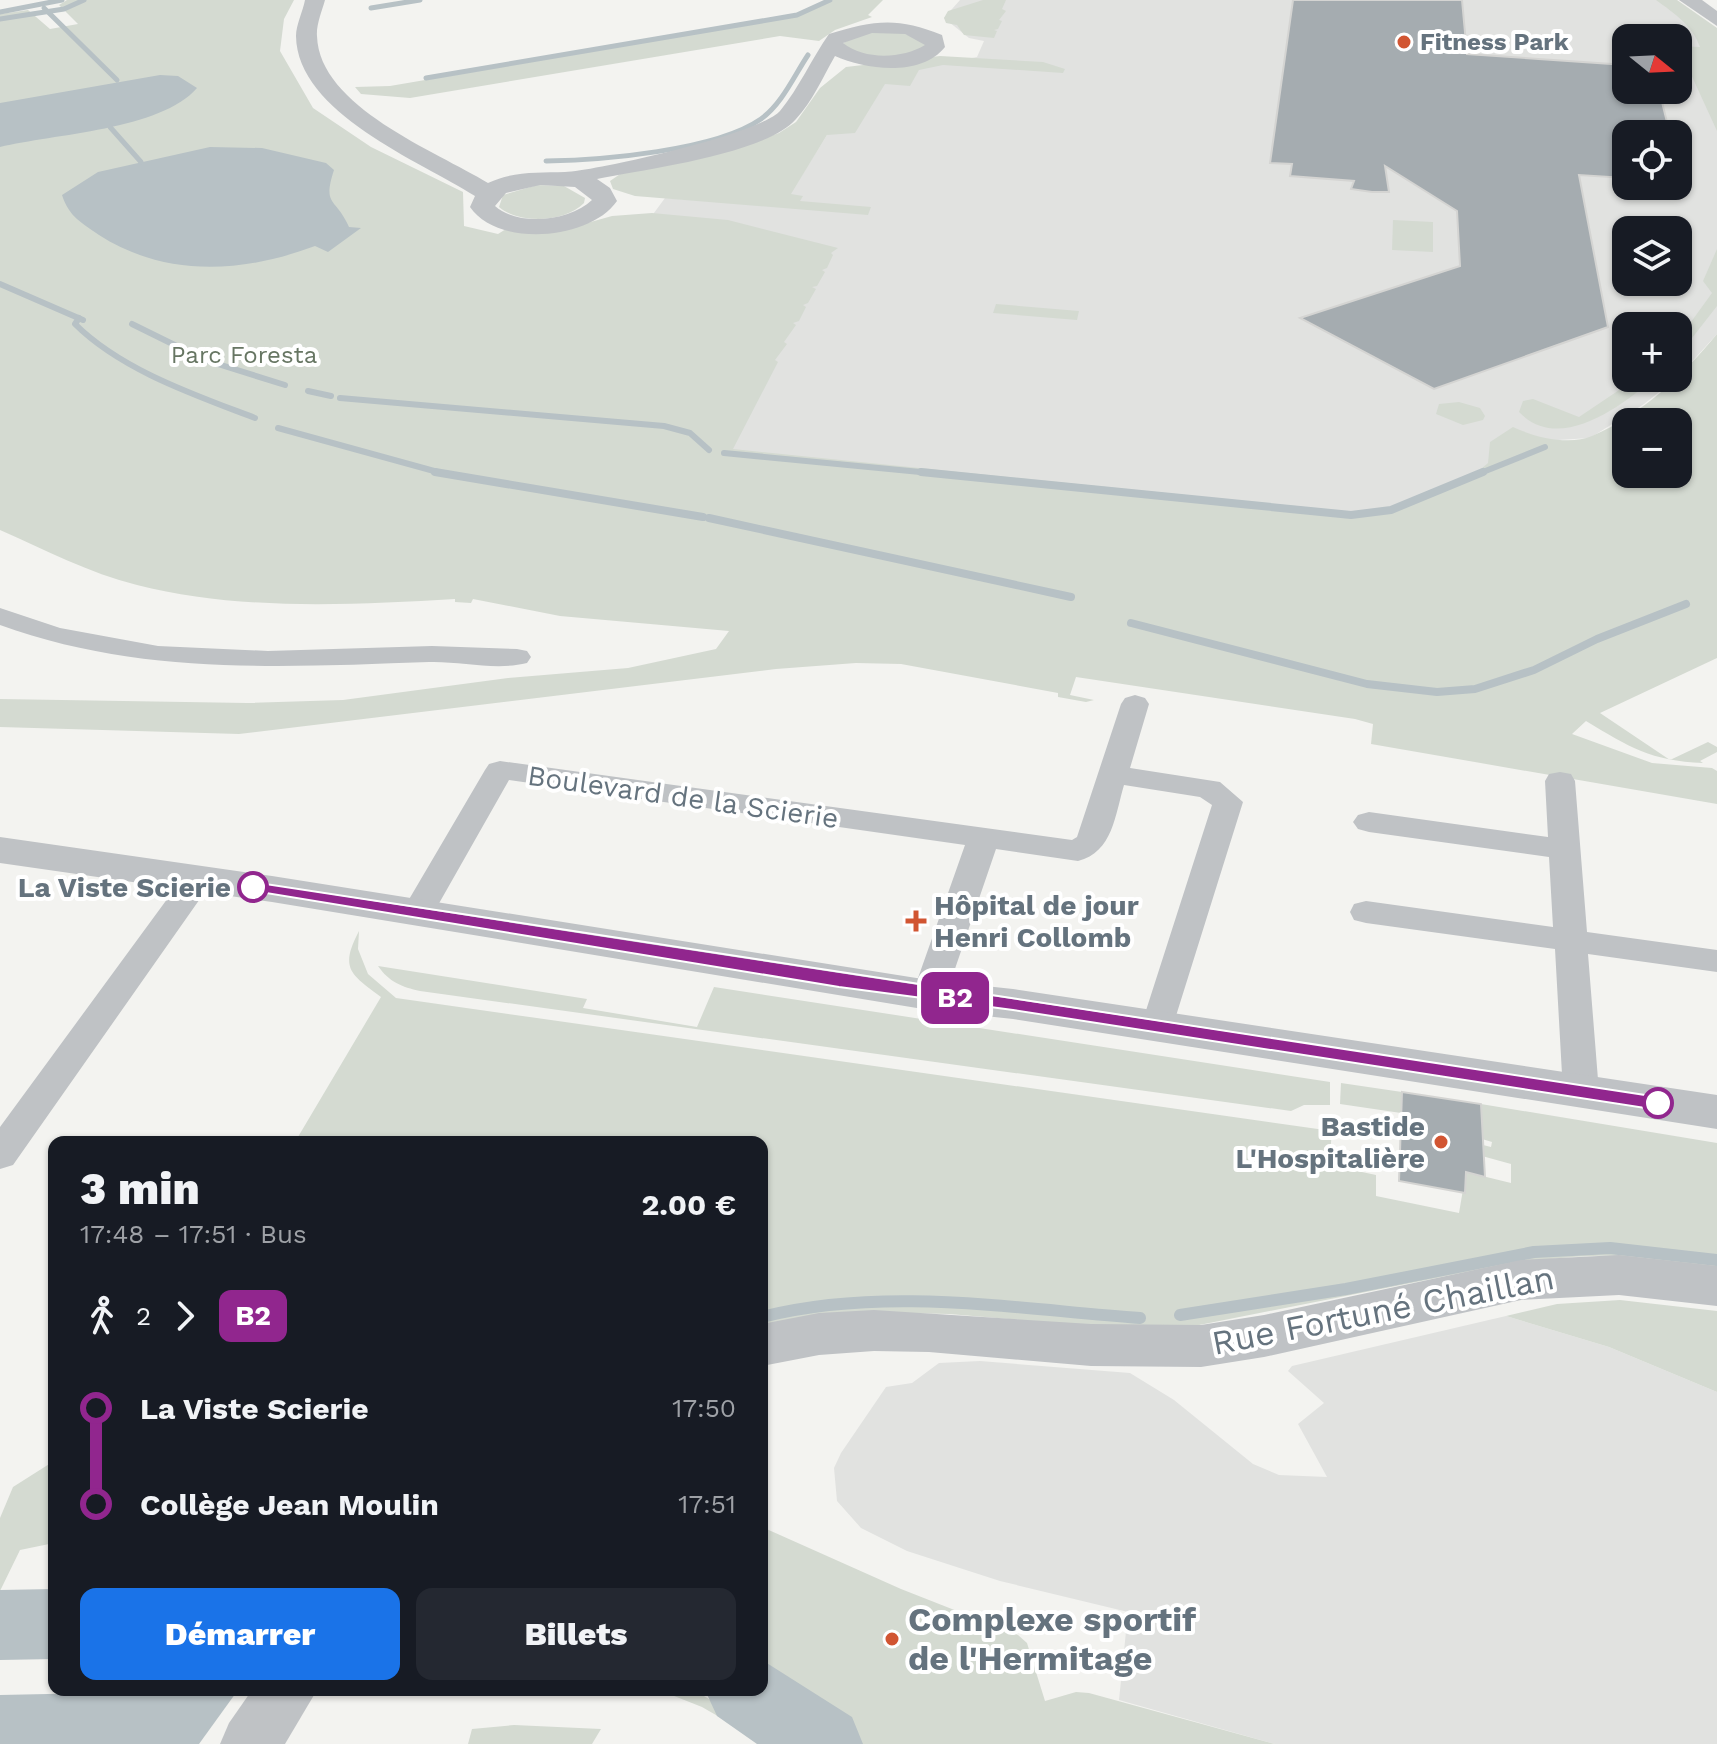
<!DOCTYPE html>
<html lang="fr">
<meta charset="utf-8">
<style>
:root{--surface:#171b24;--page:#242831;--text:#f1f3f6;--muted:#9ea1a6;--accent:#1a73e8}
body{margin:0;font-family:"Work Sans",sans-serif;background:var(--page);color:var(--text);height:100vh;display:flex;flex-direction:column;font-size:30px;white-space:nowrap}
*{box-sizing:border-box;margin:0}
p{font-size:26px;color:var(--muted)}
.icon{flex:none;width:44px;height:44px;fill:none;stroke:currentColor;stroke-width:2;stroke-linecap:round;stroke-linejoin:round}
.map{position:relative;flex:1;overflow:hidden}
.details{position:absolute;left:48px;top:1136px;width:720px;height:560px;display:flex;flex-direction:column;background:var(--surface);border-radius:16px;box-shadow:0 2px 6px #0004}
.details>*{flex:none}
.badge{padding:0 16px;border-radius:12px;font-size:28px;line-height:52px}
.needle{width:52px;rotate:108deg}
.tools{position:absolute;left:1612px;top:24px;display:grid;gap:16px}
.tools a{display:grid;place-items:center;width:80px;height:80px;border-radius:16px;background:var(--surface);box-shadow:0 2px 6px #0004;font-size:40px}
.map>.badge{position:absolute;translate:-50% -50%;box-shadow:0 0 0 4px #fff}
.legs{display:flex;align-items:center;gap:12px;height:88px;padding:0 32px;font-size:26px}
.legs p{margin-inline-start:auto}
.head{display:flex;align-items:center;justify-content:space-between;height:136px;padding:0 32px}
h1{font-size:44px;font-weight:800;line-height:60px}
.cta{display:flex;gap:16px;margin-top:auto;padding:16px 32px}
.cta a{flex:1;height:92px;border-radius:16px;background:var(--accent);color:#fff;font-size:32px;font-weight:800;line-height:92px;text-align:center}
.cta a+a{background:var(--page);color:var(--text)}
ul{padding:0 32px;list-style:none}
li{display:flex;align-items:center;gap:28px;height:96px;font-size:30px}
li i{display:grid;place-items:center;width:12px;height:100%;margin:0 10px;background:currentColor}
li i::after{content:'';width:20px;height:20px;margin:-10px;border:6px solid;border-radius:50%;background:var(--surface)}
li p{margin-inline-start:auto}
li:first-child i{background:linear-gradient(#0000 50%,currentColor 0)}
li:last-child i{background:linear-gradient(currentColor 50%,#0000 0)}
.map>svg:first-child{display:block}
.built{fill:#e1e2e0;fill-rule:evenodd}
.green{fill:#d4dad1;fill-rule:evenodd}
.water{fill:#b7c1c5}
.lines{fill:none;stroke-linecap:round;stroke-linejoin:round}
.stream-far3{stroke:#b7c1c5;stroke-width:5}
.stream-far2{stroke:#b7c1c5;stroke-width:6}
.stream-far1{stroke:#b7c1c5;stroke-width:8}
.stream{stroke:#b7c1c5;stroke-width:12}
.river{fill:#b7c1c5;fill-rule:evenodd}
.building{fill:#a5acb0;stroke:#d4d4d2;stroke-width:2}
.minor{fill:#bfc2c5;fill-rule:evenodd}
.tertiary{fill:#bfc2c5;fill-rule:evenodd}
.line-1{fill:#91268e;stroke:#fff;stroke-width:2}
.poi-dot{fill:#d15532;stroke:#fff;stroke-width:3}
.stop-1-dot{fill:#fff;stroke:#91268e;stroke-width:4}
.labels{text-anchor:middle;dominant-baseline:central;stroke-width:8;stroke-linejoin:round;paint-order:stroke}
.far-poi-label{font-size:24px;font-weight:bold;fill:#65737e;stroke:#fff;text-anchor:start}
.far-park-label{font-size:24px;fill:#677663;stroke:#fff}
.street-label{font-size:28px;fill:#65737e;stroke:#fff}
.stop-label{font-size:28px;font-weight:bold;fill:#65737e;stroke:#fff;text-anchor:end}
.poi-label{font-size:28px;font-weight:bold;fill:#65737e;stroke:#fff;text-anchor:start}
.near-street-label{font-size:34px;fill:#65737e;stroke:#fff}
.near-poi-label{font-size:34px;font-weight:bold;fill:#65737e;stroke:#fff;text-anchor:start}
</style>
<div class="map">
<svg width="1717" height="1744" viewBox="0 0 1717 1744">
<rect width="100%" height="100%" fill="#f3f3f0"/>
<g class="built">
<path d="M 960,0 L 1676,0 L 1717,30 L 1717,334 L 1678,377 L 1678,326 L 1626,326 L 1626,378 L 1677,378 L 1644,404 L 1590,438 L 1558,440 L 1374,514 L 715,452 L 651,217 L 665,198 L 782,207 L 827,135 L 884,84 L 918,69 L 977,57 L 984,41 L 969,38 L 944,18 ZM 1626,38 L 1678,38 L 1678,90 L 1626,90 ZM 1626,134 L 1678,134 L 1678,186 L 1626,186 ZM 1626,230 L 1678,230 L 1678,282 L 1626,282 Z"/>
<path d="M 1506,1316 L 1609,1347 L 1717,1392 L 1717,1744 L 1275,1744 L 1119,1700 L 1128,1612 L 1000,1581 L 907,1551 L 861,1528 L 837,1501 L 834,1468 L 841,1453 L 886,1387 L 912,1383 L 939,1363 L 980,1361 L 1130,1373 L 1174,1400 L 1253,1464 L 1279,1475 L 1327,1477 L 1298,1424 L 1324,1403 L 1288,1371 L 1292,1366 Z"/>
</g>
<g class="green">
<path d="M 67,0 L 294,0 L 284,19 L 280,51 L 313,108 L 371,147 L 463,192 L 464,226 L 498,234 L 506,229 L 580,225 L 612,216 L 652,213 L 728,220 L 838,248 L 831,253 L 833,255 L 827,268 L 822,270 L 825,272 L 817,286 L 812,287 L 816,289 L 808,303 L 803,305 L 806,307 L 799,321 L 793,323 L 796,325 L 784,342 L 787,344 L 775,360 L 778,362 L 733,449 L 1315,508 L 1349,512 L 1390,507 L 1474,475 L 1488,463 L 1490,442 L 1513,427 C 1534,437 1569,446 1592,436 C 1642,415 1684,374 1717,334 L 1717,658 L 1600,713 L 1670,760 L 1708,742 L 1717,747 L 1717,752 L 1700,761 L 1703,763 C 1651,761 1629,747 1586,721 L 1572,734 L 1652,763 L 1712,768 L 1717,771 L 1717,804 L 1371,744 L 1373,724 L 1355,719 L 1076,677 L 1070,695 L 1094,700 L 1086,702 L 1058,697 L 1058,693 L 901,664 L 856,663 L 776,669 L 239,734 L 0,727 L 0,699 L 247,703 L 343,700 L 508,678 L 628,668 L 716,649 L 729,631 L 560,616 L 473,599 L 471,603 L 455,602 L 455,599 C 351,605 239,611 137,585 C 89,573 45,550 0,530 L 0,14 L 28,10 L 50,29 L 78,24 L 59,5 ZM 1626,422 L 1678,422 L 1678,474 L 1626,474 Z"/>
<path d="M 833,0 L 883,0 L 868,15 L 872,17 L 835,30 L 819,41 L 780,36 L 410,98 L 361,94 L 355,87 L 390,86 L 798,16 Z"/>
<path d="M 983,0 L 1006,0 L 1002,9 L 1006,11 L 999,20 L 1002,21 L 998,29 L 994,30 L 997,31 L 994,38 L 964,35 L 957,25 L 946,23 L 944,18 L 948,11 Z"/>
<path d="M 1656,0 L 1677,0 L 1717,28 L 1717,131 L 1678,46 L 1700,47 C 1693,26 1674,13 1656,0 Z"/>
<path d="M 866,32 L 903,33 L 925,42 L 925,47 C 907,64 871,56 849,52 L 843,43 Z"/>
<path d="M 940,56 L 1043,62 L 1065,69 L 1063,73 L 943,65 L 919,70 L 910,86 L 885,84 L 855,133 L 827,135 L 791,194 L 803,196 L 800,201 L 871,207 L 868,215 L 635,196 L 613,189 L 610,181 L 626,170 L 733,149 L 779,133 L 796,122 L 820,88 L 846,67 Z"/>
<path d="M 537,185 L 564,186 L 585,198 L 584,203 C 565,222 520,225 499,207 L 503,195 Z"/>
<path d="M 1393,220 L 1433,222 L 1433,252 L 1392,250 Z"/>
<path d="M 1717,249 L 1717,306 L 1678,356 L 1678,340 L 1712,293 L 1703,281 Z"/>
<path d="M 996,304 L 1079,311 L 1077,320 L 993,313 Z"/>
<path d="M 1637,378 L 1654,378 C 1622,406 1559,454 1519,412 L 1523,401 L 1533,399 L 1579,417 Z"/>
<path d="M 1459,402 L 1480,408 L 1485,416 L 1483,420 L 1463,425 L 1436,414 L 1439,404 Z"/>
<path d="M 359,931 L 358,949 L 368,974 L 396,998 L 1332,1131 L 1329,1165 L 1376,1175 L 1376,1196 L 1459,1213 L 1466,1172 L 1511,1183 L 1511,1164 L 1482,1156 L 1483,1145 L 1491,1147 L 1492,1142 L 1482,1139 L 1481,1104 L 1717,1143 L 1717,1270 C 1676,1263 1634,1254 1593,1256 C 1557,1257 1522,1263 1487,1268 L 1179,1329 L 1127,1329 L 949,1314 L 861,1312 L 762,1325 L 762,1142 L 295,1142 L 381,997 C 351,974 339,969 359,931 Z"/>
<path d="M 378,966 L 587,999 L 583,1008 L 697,1027 L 714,987 L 1330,1082 L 1330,1105 L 1304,1105 L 1291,1111 L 420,991 C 402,987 389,982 378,966 Z"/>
<path d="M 1341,1083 L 1402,1092 L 1401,1113 L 1340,1104 Z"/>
<path d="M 1620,1300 L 1717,1311 L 1717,1392 L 1609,1347 L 1506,1316 L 1557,1304 Z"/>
<path d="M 54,1461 L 54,1543 L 20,1550 L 0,1591 L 0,1518 L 13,1487 Z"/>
<path d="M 762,1527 L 901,1589 L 1018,1635 L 1027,1643 L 1045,1701 L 1076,1692 L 1089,1693 L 1275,1744 L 843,1744 L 762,1689 Z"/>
<path d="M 659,1690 L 694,1690 L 784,1744 L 766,1744 L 702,1707 Z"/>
<path d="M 514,1725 L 601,1729 L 592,1744 L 468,1744 L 472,1729 Z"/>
</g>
<g class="water">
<path d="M 160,75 L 178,76 L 197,88 C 161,130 53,134 0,147 L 0,103 Z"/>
<path d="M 210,147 L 262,148 L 326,163 L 334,170 C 322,207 336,197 349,227 L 361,228 L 328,252 L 315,246 C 243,273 166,278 99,235 C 82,223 69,217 62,195 L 98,172 Z"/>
<path d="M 238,1690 L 199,1744 L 0,1744 L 0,1695 Z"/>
</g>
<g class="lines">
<g class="stream-far3">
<path d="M 44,8 L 117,80"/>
<path d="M 371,8 L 420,0"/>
<path d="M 0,12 L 62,0"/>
<path d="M 0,19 L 64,9 L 84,0"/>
<path d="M 426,78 L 797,15 L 830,0"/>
<path d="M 110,127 L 141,162"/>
<path d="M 546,161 C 602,160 715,151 761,119 C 782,104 794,76 808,55"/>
</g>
<g class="stream-far2">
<path d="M 0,284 L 83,320"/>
<path d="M 79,318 L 75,324 C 121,370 195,395 255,418"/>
<path d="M 132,324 L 205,360 L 285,385"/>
<path d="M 308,391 L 331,396"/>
<path d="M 340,398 L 664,426 L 690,433 L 709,450"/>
<path d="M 278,428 L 445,474"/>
<path d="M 724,453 L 941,474"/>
<path d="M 1478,474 L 1545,447"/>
</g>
<g class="stream-far1">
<path d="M 435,472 L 703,517"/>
<path d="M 921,472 L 1351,515 L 1391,510 L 1483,472"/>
<path d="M 709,518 L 1071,597"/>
<path d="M 1131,623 L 1367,684 L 1437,692 L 1475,689 L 1534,670 L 1597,639 L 1686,604"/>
</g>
<g class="stream">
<path d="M 1180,1315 L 1346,1289 L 1534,1252 L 1610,1248 L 1717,1260"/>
<path d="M 762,1317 C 885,1286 1015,1309 1140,1318"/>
</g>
<g class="river">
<path d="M 54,1589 L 54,1659 L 0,1660 L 0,1590 Z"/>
<path d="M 762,1660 L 852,1717 L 863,1744 L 757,1744 L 717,1716 L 705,1690 L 762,1690 Z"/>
</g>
</g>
<g class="building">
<path d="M 1293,0 L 1462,0 L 1467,54 L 1626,65 L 1626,90 L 1659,90 L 1670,134 L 1626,134 L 1626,178 L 1579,175 L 1608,327 L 1434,389 L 1300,318 L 1460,266 L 1457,211 L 1385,166 L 1389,192 L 1372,192 L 1351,189 L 1354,181 L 1290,176 L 1292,164 L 1270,163 Z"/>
<path d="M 1402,1092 L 1481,1104 L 1485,1177 L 1466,1172 L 1465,1193 L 1399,1181 Z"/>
</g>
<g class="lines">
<g class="minor">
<path d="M 0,608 L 60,628 L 158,646 L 268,651 L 432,646 L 517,649 L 527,651 L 531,657 L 527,663 C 495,671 461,661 429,662 C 283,667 141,676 0,625 Z"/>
<path d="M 1135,695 L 1145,698 L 1149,704 L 1130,768 L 1220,782 L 1243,802 L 1170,1035 L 1158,1038 L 1146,1035 L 1141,1026 L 1212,805 L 1200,797 L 1124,785 C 1115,815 1113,852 1078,861 L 996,849 L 946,995 L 941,1003 L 929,1007 L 917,1003 L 912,995 L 965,845 L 509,780 L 429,921 L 417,924 L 405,921 L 401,913 L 485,770 L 489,764 L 500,761 L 1072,840 L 1077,837 L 1121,704 L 1125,698 Z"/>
<path d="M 1560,772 L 1571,774 L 1575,781 L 1587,932 L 1717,950 L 1717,972 L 1588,954 L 1599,1092 L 1594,1101 L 1581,1105 L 1568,1101 L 1563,1092 L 1555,949 L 1366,923 L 1354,920 L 1350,912 L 1354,904 L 1366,901 L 1553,927 L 1549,857 L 1369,832 L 1358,829 L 1353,822 L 1358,815 L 1369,812 L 1548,837 L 1545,781 L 1549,774 Z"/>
<path d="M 198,869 L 209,872 L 214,879 L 209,886 L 13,1165 L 0,1169 L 0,1127 L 187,872 Z"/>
</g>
<g class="tertiary">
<path d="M 305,0 L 325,0 C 322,11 316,25 317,36 C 319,107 436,151 488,183 C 513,171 538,173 565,172 C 600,170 759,134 780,111 C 799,88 812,58 829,34 C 874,20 898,17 942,35 L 945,47 C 921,77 866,70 835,56 C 823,77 812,102 796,119 C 766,154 645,169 597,179 L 610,188 L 617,201 C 590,240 498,248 470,207 L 475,196 C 420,161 297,113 296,36 C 296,25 303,11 305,0 ZM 872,33 L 905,34 L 925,45 C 902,59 864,60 843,43 ZM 540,185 L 575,187 L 592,200 C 570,221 519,227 495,206 L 506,193 Z"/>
<path d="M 1679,0 L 1702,0 L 1717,11 L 1717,26 Z"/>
<path d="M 0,837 L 272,876 L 929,980 L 1013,989 L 1717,1095 L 1717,1129 L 1013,1019 L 929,1010 L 272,902 L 0,863 Z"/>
<path d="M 1619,1255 L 1717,1266 L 1717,1306 L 1619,1295 L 1521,1300 L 1264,1357 L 1201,1367 L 1091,1366 L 929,1352 L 874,1351 L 819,1355 L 762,1366 L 762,1324 L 819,1313 L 874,1310 L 1091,1324 L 1201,1325 L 1264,1315 L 1521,1260 Z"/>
<path d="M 252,1690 L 317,1690 L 285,1744 L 220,1744 L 229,1723 Z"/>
</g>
</g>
<path class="line-1" d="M 253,882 C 721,957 1190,1025 1658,1097 L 1667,1103 L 1658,1110 L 1013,1010 L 839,987 L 248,890 L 248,883 Z"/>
<g class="poi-dot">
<circle cx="1404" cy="42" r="8"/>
<path d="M912 909h8v8h8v8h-8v8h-8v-8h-8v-8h8z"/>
<circle cx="1441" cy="1142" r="8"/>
<circle cx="892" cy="1639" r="8"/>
</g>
<g class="stop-1-dot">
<circle cx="253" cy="887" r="14"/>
<circle cx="1658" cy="1103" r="14"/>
</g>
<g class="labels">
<g class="far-poi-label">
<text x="1420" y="42">Fitness Park</text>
</g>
<g class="far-park-label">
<text x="244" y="355">Parc Foresta</text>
</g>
<g class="street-label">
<text transform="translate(683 797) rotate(8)">Boulevard de la Scierie</text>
</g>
<g class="stop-label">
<text x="231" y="887">La Viste Scierie</text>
</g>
<g class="poi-label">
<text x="934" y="905">Hôpital de jour<tspan x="934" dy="32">Henri Collomb</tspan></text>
<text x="1425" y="1126" text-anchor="end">Bastide<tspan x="1425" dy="32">L'Hospitalière</tspan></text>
</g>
<g class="near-street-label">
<text transform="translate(1383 1310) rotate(-11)">Rue Fortuné Chaillan</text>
</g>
<g class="near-poi-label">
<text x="908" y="1619">Complexe sportif<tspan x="908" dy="39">de l'Hermitage</tspan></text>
</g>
</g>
</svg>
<div class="tools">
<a><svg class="needle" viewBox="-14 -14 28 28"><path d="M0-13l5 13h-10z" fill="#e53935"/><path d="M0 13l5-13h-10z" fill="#9ea1a6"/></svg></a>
<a><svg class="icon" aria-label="locate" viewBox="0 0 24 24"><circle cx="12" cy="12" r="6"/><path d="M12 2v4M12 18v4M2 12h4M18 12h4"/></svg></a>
<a><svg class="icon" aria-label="layers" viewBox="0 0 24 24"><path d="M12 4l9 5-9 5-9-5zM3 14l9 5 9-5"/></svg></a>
<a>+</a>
<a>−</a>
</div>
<b class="badge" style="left:955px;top:998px;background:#91268e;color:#fff">B2</b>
<section class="details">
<div class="head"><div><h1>3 min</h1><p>17:48 – 17:51 · Bus</p></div><b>2.00 €</b></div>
<div class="legs"><svg class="icon" aria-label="walk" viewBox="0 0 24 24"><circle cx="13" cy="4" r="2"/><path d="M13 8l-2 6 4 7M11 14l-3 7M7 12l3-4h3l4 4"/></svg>2<svg class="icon" aria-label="forward" viewBox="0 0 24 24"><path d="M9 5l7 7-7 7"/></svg><b class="badge" style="background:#91268e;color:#fff">B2</b></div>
<ul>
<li><i style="color:#91268e"></i><b>La Viste Scierie</b><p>17:50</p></li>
<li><i style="color:#91268e"></i><b>Collège Jean Moulin</b><p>17:51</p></li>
</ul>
<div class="cta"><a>Démarrer</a><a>Billets</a></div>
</section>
</div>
